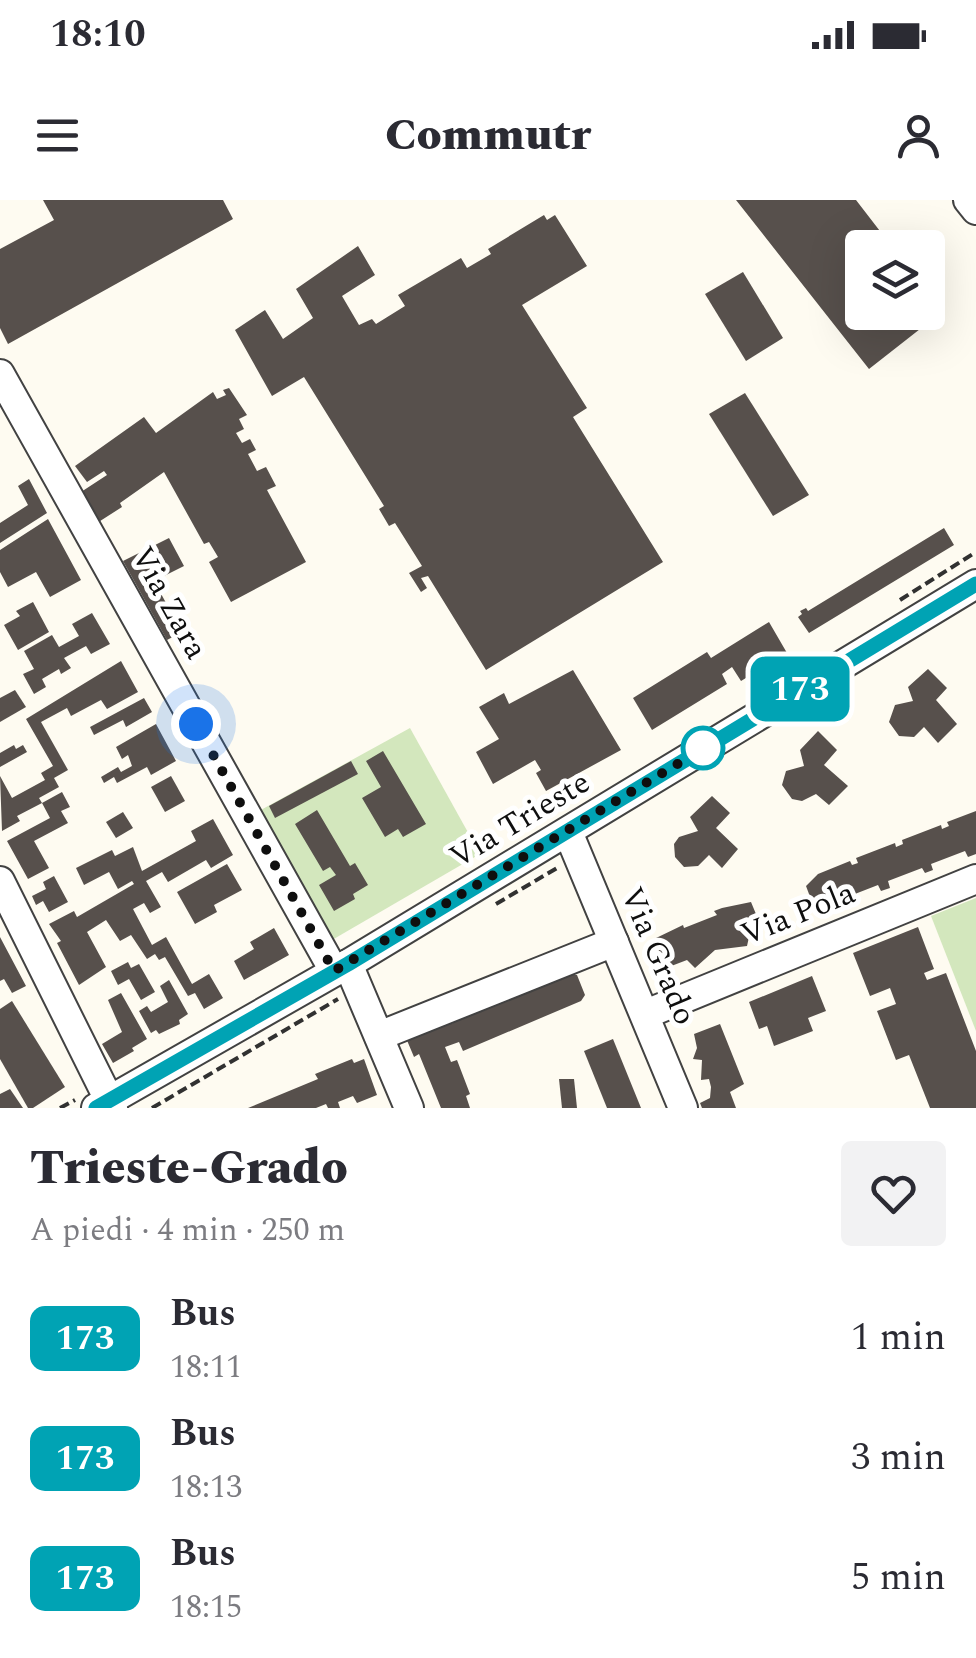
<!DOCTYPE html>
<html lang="it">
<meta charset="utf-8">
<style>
:root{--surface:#fff;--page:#f2f2f3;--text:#2b2b33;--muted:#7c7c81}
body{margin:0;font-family:Spectral,serif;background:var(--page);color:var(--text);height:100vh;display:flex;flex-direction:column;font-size:38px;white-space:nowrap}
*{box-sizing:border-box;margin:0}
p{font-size:32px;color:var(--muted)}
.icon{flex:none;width:55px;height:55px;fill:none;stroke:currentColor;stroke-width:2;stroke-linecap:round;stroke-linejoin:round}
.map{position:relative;height:908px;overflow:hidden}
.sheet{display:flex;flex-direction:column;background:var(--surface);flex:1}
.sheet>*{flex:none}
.badge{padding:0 20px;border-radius:15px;font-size:35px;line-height:65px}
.tools{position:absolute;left:845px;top:30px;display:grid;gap:20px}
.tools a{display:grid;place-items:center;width:100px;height:100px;border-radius:10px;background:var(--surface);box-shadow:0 10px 40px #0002;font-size:50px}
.you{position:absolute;width:50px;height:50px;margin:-25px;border:8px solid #fff;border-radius:50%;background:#1a73e8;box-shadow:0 0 0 15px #1a73e833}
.map>.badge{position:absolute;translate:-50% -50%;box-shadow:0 0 0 5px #fff}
.round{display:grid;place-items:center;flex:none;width:105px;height:105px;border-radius:10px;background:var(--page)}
.headline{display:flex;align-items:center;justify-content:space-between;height:170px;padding:0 30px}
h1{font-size:48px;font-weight:800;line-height:75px}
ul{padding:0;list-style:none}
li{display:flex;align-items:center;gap:30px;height:120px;padding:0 30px}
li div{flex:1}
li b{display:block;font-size:38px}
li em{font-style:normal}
li .badge{min-width:110px;font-weight:700;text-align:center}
.status{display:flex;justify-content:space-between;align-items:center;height:70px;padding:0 50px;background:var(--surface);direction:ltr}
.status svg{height:28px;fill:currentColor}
header{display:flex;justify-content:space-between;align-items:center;height:130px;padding:0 30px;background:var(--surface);font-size:45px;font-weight:800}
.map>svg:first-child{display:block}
.green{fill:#d3e7bd}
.building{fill:#57504c}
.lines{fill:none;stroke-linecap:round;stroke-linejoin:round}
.minor-casing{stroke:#424242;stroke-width:32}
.path{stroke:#313131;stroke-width:4;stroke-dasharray:10 5;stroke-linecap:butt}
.minor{stroke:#fff;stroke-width:28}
.line-casing{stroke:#fff;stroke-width:22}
.line{stroke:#00a3b4;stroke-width:15}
.walk{stroke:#0f0f0f;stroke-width:10;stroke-dasharray:0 18}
.stop-dot{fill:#fff;stroke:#00a3b4;stroke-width:5}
.labels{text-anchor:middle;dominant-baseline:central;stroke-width:10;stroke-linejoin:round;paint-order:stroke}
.street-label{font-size:32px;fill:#0f0f0f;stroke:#fff}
</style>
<div class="status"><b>18:10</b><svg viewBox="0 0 49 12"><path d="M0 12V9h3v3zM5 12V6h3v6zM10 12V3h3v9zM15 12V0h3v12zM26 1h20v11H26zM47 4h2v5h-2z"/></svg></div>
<header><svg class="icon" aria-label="menu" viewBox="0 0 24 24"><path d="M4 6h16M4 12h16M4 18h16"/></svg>Commutr<svg class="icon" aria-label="person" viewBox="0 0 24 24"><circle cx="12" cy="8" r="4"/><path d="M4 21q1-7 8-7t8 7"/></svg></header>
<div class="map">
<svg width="976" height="908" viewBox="0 0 976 908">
<rect width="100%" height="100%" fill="#fefbf1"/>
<g class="green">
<path d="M 410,528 L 480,654 L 332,740 L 259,611 Z"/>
<path d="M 976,698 L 976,831 L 931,716 Z"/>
</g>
<g class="building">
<path d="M 43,0 L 223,0 L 233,19 L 8,144 L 0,128 L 0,49 L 54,20 Z"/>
<path d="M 736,0 L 856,0 L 893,48 L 862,48 L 862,112 L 928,112 L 928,91 L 943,111 L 869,169 Z"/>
<path d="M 544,15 L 547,20 L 555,15 L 587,66 L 522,105 L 587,208 L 573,217 L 663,362 L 486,470 L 428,376 L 421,378 L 427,388 L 421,392 L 409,373 L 422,366 L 395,323 L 389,326 L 379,309 L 384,306 L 304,177 L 272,196 L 235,130 L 265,110 L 283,139 L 313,118 L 296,89 L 358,46 L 375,75 L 342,96 L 359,125 L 372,119 L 376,124 L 405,106 L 398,95 L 461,58 L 467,68 L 491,54 L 488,49 Z"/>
<path d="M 743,72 L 783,138 L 746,161 L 705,94 Z"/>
<path d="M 229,188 L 247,215 L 239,219 L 244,229 L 236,233 L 242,243 L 250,239 L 256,250 L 248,254 L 257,271 L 266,267 L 276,286 L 267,290 L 306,362 L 231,402 L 209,362 L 218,357 L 209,342 L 204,344 L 164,272 L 120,303 L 122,307 L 97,323 L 81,292 L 107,275 L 104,271 L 87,282 L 75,266 L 144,217 L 156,233 L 213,192 L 217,199 L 226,195 L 223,190 Z"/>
<path d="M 745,193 L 809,295 L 773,316 L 709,214 Z"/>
<path d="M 29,279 L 47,313 L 0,343 L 0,323 L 28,305 L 18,286 Z"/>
<path d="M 48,319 L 81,380 L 50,397 L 36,372 L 8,387 L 0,372 L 0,350 Z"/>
<path d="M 944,328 L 954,345 L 809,433 L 798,417 L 802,414 L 800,411 L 806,408 L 808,411 Z"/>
<path d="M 169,338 L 184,366 L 154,381 L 182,432 L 167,440 L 123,361 Z"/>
<path d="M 33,402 L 49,432 L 18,450 L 4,425 L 20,416 L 16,411 Z"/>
<path d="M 92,413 L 110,444 L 91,454 L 86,446 L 64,458 L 71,468 L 61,474 L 59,469 L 42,479 L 46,487 L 34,494 L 23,474 L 34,469 L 24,451 L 52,435 L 59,447 L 79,436 L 72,424 Z"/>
<path d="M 769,422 L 787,453 L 741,481 L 732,467 L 722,474 L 727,484 L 652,530 L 633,498 L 707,452 L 711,458 Z"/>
<path d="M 121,461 L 138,492 L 107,509 L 101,500 L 71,516 L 67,508 L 41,522 L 68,570 L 54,578 L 59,587 L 39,598 L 42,603 L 62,592 L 70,607 L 61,611 L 68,623 L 34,641 L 49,668 L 28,679 L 7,641 L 50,618 L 42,603 L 17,616 L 20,621 L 2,631 L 0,576 L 12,598 L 45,580 L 41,573 L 53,566 L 26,519 Z"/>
<path d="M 928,469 L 947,488 L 936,500 L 957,524 L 938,543 L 924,527 L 914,537 L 899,536 L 889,522 L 895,505 L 913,501 L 908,487 Z"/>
<path d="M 573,470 L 621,550 L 546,591 L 536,573 L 541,570 L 535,560 L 493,584 L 476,552 L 499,539 L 479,507 L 504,493 L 509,504 Z"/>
<path d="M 15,490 L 26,507 L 0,522 L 0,498 Z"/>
<path d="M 144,498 L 152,512 L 126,527 L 123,520 L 94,535 L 90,527 Z"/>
<path d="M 156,524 L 176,561 L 151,575 L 147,567 L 117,583 L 114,577 L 104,583 L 101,577 L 118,567 L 121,572 L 132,566 L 128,555 L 122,559 L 116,547 Z"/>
<path d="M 818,531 L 837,550 L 824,565 L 848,586 L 829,605 L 816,594 L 802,601 L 792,599 L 782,585 L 786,571 L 804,566 L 800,550 Z"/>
<path d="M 14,545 L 16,549 L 23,545 L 27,552 L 0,567 L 0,553 Z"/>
<path d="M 383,551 L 426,624 L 403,637 L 398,629 L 385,637 L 362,598 L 381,587 L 366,561 Z"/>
<path d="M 351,561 L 358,574 L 275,618 L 269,606 Z"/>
<path d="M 171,576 L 185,601 L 165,612 L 151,587 Z"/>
<path d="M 712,596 L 730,613 L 716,628 L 738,649 L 722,668 L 709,655 L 698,666 L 684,667 L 675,657 L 674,644 L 679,637 L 698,631 L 690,617 Z"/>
<path d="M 317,610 L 350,666 L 355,663 L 368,685 L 353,694 L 355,699 L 334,711 L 319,685 L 336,675 L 330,667 L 323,671 L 295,624 Z"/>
<path d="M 976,611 L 976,654 L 968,657 L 965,651 L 931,664 L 933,670 L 925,673 L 922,668 L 888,681 L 890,688 L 881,691 L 878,685 L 842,699 L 845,706 L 834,710 L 832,704 L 815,710 L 806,686 L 818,674 L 850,661 L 852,665 L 858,663 L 856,658 L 895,643 L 896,647 L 903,644 L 902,640 L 941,625 L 942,629 L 949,626 L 947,622 Z"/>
<path d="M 123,612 L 133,628 L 116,638 L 106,622 Z"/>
<path d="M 213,619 L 233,655 L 211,668 L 206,660 L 168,682 L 162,672 L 146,681 L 161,707 L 150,713 L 144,703 L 133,709 L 152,745 L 166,737 L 192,784 L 209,774 L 223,798 L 204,809 L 195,793 L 188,796 L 165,757 L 159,760 L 155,754 L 147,759 L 131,735 L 120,741 L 106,720 L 87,732 L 106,767 L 79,785 L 57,743 L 61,741 L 49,724 L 74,711 L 77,717 L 134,684 L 132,681 L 118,689 L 109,672 L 84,685 L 76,668 L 112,650 L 115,656 L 133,647 L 142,671 L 196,641 L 191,631 Z"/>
<path d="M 227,664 L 242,690 L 214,705 L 217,712 L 195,724 L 177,692 Z"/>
<path d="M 54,676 L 68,702 L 49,712 L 43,701 L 36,705 L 32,696 L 46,689 L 43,682 Z"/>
<path d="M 751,702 L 763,731 L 749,737 L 747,746 L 715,750 L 695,768 L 687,760 L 666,768 L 654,739 L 683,725 L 684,728 L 717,715 L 714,711 L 722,708 Z"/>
<path d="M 918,727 L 934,769 L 924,773 L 927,780 L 946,773 L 976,851 L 976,908 L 930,908 L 909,855 L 896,860 L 877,811 L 896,804 L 890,788 L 870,796 L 853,753 Z"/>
<path d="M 274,728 L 289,755 L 244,780 L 234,761 L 254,749 L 250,742 Z"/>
<path d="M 0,737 L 26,786 L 12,793 L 4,779 L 0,781 Z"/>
<path d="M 128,762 L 131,768 L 139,764 L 155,792 L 141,800 L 129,779 L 118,785 L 111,771 Z"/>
<path d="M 566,773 L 577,775 L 585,795 L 581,801 L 463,851 L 459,842 L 445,847 L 451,862 L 457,860 L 470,894 L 466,896 L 470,908 L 441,908 L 419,854 L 414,857 L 406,838 L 438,825 L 439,828 L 453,823 L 452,819 Z"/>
<path d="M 812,776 L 826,811 L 808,818 L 813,831 L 774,846 L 767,826 L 759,829 L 749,802 Z"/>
<path d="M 169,780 L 188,814 L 179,820 L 180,824 L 159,834 L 156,830 L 151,833 L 139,811 L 147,806 L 151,812 L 168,802 L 160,786 Z"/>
<path d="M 121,793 L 147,839 L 132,848 L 134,851 L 113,863 L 102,844 L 122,832 L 108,800 Z"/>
<path d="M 12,801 L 65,887 L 33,908 L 28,908 L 0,859 L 0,809 Z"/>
<path d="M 720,824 L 744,884 L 730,892 L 736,908 L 702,908 L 700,903 L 710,898 L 711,887 L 709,879 L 701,880 L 702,860 L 693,859 L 697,848 L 694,834 Z"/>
<path d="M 613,839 L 641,908 L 607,908 L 584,851 Z"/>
<path d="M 352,859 L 354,863 L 364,859 L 377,895 L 357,903 L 353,896 L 338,902 L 340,908 L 328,908 L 326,904 L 316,908 L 248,908 L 318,879 L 315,874 Z"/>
<path d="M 559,879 L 574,879 L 577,908 L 562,908 Z"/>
<path d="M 10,889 L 23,908 L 0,908 L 0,894 Z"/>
</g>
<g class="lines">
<defs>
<g id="minor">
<path d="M 968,0 L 976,10"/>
<path d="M 0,174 L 334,771"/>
<path d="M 568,632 L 683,908"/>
<path d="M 0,681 L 113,908"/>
<path d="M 348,764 L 409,908"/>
<path d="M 646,814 L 976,679"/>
<path d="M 379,836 L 614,742"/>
<path d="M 96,908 L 348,764 L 976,384"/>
</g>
</defs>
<use href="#minor" class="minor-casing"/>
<g class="path">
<path d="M 900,400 L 976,352"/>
<path d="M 496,704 L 557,668"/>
<path d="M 60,908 L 75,900"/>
<path d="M 152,908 L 338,799"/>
</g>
<use href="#minor" class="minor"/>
</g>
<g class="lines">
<defs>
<path id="line" d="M 96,908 L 348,764 L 976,384"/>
</defs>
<use href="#line" class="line-casing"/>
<use href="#line" class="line"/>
<path class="walk" d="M 196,524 L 334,771 L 714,542 L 703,548"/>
</g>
<circle class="stop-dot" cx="703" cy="548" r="20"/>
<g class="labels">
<g class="street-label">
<text transform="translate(169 403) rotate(61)">Via Zara</text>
<text transform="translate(520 620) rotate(-31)">Via Trieste</text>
<text transform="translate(798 714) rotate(-22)">Via Pola</text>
<text transform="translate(658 756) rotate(67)">Via Grado</text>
</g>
</g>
</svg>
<div class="tools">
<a><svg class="icon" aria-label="layers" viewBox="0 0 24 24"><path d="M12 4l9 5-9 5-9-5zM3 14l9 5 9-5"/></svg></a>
</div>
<div class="you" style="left:196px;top:524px"></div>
<b class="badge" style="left:800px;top:489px;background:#00a3b4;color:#fff">173</b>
</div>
<section class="sheet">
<div class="headline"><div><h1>Trieste-Grado</h1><p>A piedi · 4 min · 250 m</p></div><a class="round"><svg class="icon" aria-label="heart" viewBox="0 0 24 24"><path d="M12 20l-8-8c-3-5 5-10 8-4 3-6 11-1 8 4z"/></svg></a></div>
<ul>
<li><span class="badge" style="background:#00a3b4;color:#fff">173</span><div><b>Bus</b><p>18:11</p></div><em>1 min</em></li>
<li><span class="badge" style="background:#00a3b4;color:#fff">173</span><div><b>Bus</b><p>18:13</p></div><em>3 min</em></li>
<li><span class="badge" style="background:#00a3b4;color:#fff">173</span><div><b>Bus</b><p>18:15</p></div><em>5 min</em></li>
</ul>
</section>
